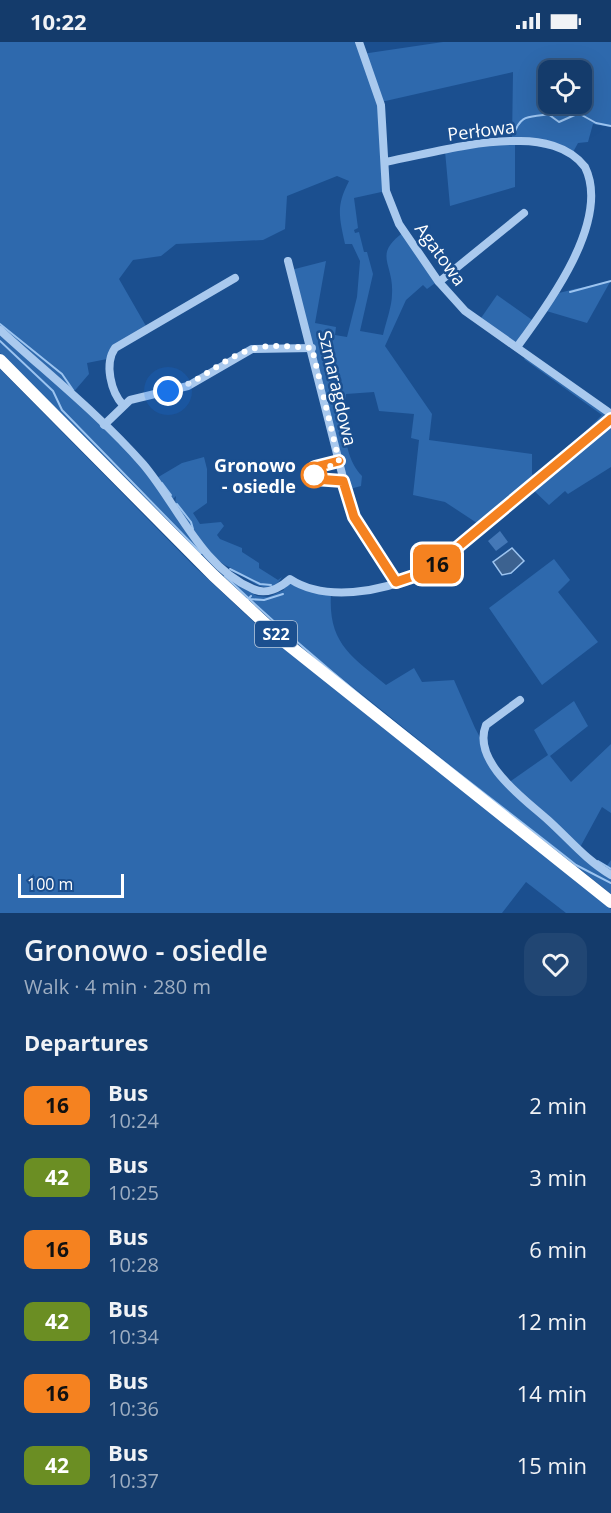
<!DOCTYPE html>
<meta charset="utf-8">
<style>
:root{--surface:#143b6b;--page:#214673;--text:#f1f3f6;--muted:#9dadc1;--line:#33557e}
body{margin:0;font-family:"Open Sans",sans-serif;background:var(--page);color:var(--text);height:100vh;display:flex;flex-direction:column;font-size:22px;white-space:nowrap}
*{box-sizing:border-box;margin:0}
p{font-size:20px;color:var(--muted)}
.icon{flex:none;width:33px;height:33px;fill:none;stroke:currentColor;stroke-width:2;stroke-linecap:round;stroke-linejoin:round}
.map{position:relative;height:871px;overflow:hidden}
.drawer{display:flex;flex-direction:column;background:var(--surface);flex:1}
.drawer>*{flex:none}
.badge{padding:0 12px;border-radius:9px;font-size:21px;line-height:39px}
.buttons{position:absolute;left:538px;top:18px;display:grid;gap:12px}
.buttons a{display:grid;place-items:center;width:54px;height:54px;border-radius:12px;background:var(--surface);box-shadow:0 6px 24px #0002,0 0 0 2px var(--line);font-size:30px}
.scale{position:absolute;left:18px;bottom:15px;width:106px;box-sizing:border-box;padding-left:6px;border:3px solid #fff;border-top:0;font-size:16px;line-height:21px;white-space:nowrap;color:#fff;-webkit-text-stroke:4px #1b4f8f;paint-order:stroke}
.you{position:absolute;width:30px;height:30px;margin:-15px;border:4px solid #fff;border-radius:50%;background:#1a73e8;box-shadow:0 0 0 9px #1a73e833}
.map>.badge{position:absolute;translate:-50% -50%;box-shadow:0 0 0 3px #fff}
h2{padding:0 24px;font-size:22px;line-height:54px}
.round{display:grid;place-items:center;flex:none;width:63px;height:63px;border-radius:18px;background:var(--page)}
.summary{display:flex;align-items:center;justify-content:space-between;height:102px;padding:0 24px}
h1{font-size:28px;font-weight:600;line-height:45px}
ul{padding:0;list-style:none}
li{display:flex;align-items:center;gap:18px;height:72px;padding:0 24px}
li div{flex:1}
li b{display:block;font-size:22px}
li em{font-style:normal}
li .badge{min-width:66px;font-weight:700;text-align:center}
.status{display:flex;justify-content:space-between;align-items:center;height:42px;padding:0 30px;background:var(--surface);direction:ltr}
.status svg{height:16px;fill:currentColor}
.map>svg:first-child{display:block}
.green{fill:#2e69ad;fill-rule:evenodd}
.water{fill:#3c6290;stroke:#9cc4f0;stroke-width:1.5}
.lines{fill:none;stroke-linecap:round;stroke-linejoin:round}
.stream{stroke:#9cc4f0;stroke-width:2}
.building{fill:#4478b7}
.minor{stroke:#a9c9ee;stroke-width:8}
.highway{stroke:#fff;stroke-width:12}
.line-casing{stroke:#fff;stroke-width:14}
.line{stroke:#f58220;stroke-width:9}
.walk{stroke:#fff;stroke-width:6;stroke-dasharray:0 10.8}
.stop-dot{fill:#fff;stroke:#f58220;stroke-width:3}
.labels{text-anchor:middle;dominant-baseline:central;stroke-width:5;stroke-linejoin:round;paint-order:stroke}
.shield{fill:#1b4f8f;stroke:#bbcadd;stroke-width:1.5}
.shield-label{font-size:16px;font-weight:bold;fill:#fff}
.street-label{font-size:18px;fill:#fff;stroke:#1b4f8f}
.stop-label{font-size:18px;font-weight:bold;fill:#fff;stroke:#1b4f8f;text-anchor:end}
</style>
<div class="status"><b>10:22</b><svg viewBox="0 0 49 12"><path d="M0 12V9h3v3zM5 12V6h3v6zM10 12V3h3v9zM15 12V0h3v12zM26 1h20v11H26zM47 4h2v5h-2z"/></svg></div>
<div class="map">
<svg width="611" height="871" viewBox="0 0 611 871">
<rect width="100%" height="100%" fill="#1b4f8f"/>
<g class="green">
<path d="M 0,0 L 359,0 L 362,12 L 443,0 L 611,0 L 611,85 L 593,82 L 588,100 L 578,101 L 572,112 L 515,99 L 515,145 L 450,164 L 445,109 L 512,98 L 513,30 L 381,60 L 386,149 L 354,156 L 358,186 L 354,188 L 355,191 L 359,190 L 364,210 L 367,210 L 373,232 L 360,289 L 383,293 C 386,280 392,264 392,252 C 394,221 372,213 404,190 L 438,239 L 427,247 L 423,243 L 406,258 L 385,304 L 432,372 L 429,398 L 532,412 L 532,432 L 538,439 L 581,402 L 577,398 L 602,373 L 524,317 L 528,312 L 611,372 L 611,425 L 568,452 L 565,449 L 549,463 L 530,445 L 483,485 L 445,460 L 413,453 L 419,398 L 411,396 L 414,372 L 379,369 L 374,350 L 346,352 C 344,380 342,413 362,434 L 361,444 L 346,448 L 291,228 L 326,219 L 315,281 L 336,285 L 335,293 L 347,295 L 357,255 L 360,219 L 352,202 L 345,202 C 339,174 336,164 349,139 L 337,134 L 287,154 L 285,187 L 263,198 L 176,202 L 161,214 L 133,218 L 119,237 L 146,284 L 107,317 L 87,321 L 89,332 L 71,353 L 155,437 L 182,421 L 204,415 L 207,427 L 207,461 L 193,471 L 200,482 L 221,480 L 224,484 L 217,493 L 220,497 L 242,506 L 242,510 L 259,521 L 259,526 L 278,538 L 282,535 C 267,560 247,534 231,526 C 224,523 217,518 211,512 C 198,498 187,478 175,462 L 176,454 L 170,460 L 178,479 L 189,494 L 238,543 L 257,554 L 268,555 L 284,548 L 282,544 L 290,537 L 331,552 C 328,601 351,614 386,643 L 414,626 L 422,640 L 454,638 L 475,686 L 505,743 L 548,713 L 534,688 L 574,659 L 588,684 L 550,714 L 571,740 L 611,702 L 611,771 L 602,765 L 577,811 L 602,831 L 611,818 L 611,852 L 283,589 L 211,522 L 0,311 ZM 549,28 L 582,28 L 582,62 L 549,62 Z"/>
<path d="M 610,240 L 587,281 L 543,268 C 547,262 551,256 556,252 C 560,250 602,241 610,240 Z"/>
<path d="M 497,253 L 535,280 L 517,305 L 481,276 Z"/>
<path d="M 0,327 L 194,524 L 272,597 L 584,844 L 611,867 L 611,871 L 566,871 L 526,840 L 502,871 L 0,871 Z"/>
<path d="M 554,517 L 570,538 L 558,550 L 598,600 L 542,643 L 489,566 Z"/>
</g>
<path class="water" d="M 512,506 L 524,519 L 511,531 L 502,533 L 493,520 Z"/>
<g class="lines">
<g class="stream">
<path d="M 580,72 L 596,81 L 611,84"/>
<path d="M 514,92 C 521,71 530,76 548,72 L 559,80 L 577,72"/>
<path d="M 570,250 L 611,239"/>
<path d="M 0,282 L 62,332 L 73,348"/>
<path d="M 0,299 L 53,349 L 62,368 L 201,511"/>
<path d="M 162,441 L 171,453"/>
<path d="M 177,462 L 191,480 L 193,487"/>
<path d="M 230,527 L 260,542 L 271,543"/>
<path d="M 225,534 C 334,639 457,729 576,823 L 611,841"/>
<path d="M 251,554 L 248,557 L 264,558 L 283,552"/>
<path d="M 598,819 L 611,827"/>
</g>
</g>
<path class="building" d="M 500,489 L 508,500 L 496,509 L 488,499 Z"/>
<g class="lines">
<g class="minor">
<path d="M 359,0 L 381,63 L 386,149 L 399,182 L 438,239 L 465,269 L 611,372"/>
<path d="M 385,120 C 427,112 472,99 515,99 C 540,98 569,104 585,125 C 611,178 549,262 517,305"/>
<path d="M 288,219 L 352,471 L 396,540"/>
<path d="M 439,240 L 524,171"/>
<path d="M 0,288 C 48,332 100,373 143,422 C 178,463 200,524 253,547 C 266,553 280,546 290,537 C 325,560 381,550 418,533 C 448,520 473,493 498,472 C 536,441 576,411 611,377"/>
<path d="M 123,363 C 111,350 104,322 115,306 L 235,236"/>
<path d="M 104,383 L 130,358 L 188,344 L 252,307 L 312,306"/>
<path d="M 520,658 L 486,683 C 471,720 526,758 548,778 C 569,797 586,818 611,833"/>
</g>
<path class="highway" d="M 0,318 L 213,533 L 286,601 L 611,860"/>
</g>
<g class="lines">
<defs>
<path id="line" d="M 339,419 L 315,425 L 315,437 L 343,439 L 354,475 L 396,540 L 420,532 L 442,518 L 611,377"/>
</defs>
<use href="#line" class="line-casing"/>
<use href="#line" class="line"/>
<path class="walk" d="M 168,349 C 201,342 223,314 256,306 C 273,302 294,305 312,306 L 339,419 L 314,433"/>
</g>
<circle class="stop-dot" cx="314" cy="433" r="12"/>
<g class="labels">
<rect class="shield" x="255" y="579" width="42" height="26" rx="4.5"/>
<g class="shield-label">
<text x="276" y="592">S22</text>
</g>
<g class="street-label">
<text transform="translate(481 88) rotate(-7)">Perłowa</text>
<text transform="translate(441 212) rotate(54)">Agatowa</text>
<text transform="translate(338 346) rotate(77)">Szmaragdowa</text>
</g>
<g class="stop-label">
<text x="296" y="423">Gronowo<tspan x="296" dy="21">- osiedle</tspan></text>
</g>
</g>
</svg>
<div class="buttons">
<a><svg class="icon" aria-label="locate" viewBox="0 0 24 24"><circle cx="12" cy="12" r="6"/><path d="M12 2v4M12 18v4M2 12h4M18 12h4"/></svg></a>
</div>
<div class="scale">100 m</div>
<div class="you" style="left:168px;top:349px"></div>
<b class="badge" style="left:437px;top:522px;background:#f58220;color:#111">16</b>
</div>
<section class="drawer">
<div class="summary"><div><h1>Gronowo - osiedle</h1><p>Walk · 4 min · 280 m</p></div><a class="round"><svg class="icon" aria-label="heart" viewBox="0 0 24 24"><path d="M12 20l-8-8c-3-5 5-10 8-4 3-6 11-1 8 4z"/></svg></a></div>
<h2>Departures</h2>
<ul>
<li><span class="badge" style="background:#f58220;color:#111">16</span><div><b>Bus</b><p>10:24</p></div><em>2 min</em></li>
<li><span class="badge" style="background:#6b8e23;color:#fff">42</span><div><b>Bus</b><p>10:25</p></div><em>3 min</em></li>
<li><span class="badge" style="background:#f58220;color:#111">16</span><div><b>Bus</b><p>10:28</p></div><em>6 min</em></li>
<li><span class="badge" style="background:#6b8e23;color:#fff">42</span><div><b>Bus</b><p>10:34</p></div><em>12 min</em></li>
<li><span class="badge" style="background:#f58220;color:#111">16</span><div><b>Bus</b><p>10:36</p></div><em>14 min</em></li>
<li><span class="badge" style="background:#6b8e23;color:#fff">42</span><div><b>Bus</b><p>10:37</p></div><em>15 min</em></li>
</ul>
</section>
